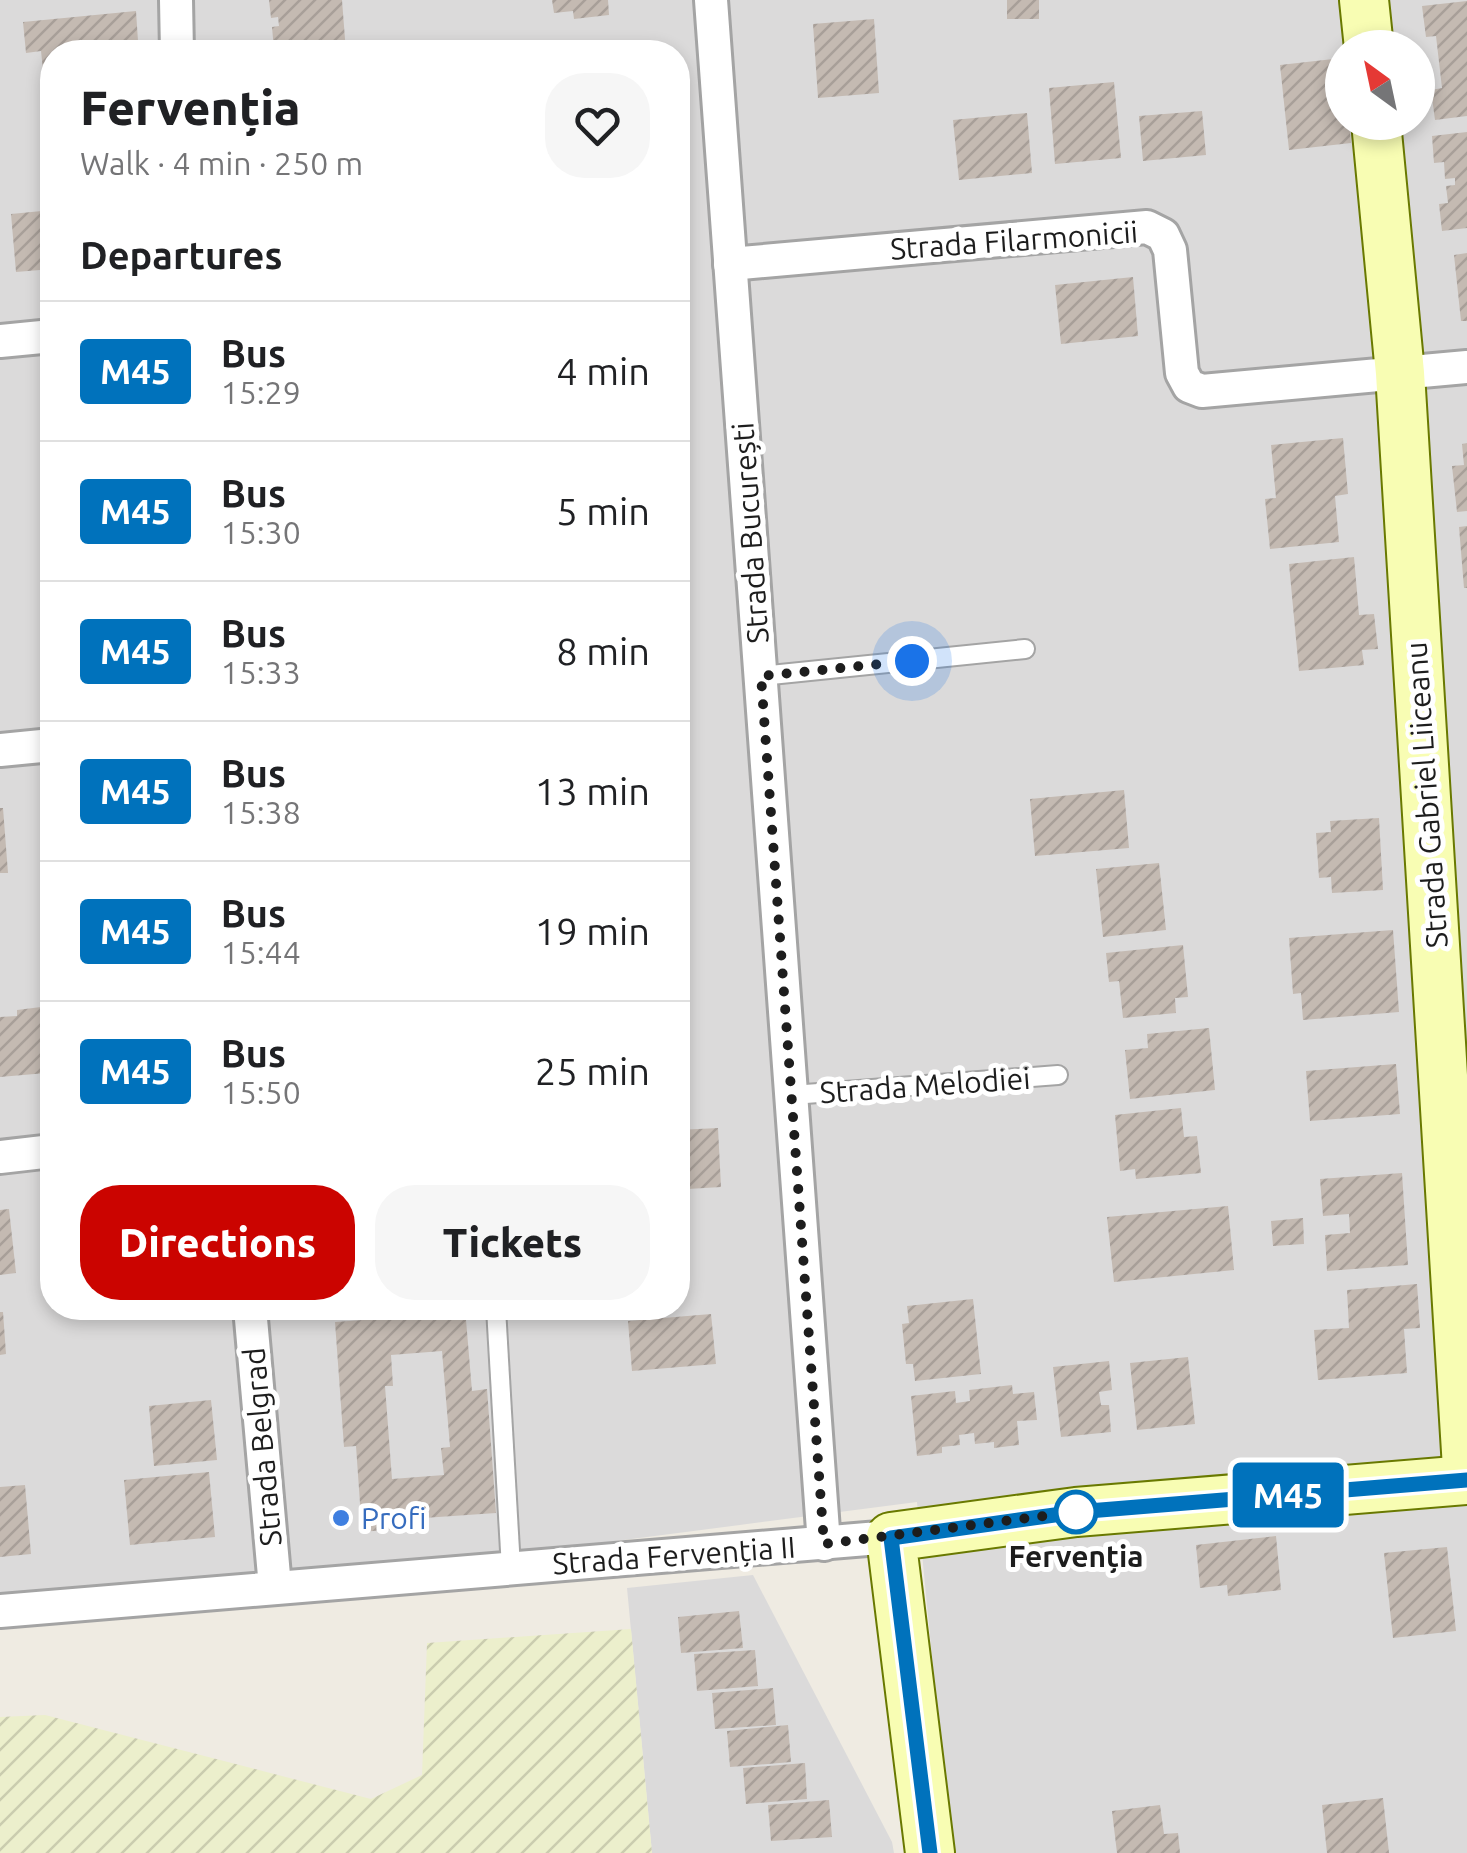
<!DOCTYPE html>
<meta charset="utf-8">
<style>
:root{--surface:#fff;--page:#f6f6f6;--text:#202124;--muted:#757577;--line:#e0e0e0;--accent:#cb0400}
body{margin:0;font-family:Ubuntu,sans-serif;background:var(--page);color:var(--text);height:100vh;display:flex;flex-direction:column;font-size:38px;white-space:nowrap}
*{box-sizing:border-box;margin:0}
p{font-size:32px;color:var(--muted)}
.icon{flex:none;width:55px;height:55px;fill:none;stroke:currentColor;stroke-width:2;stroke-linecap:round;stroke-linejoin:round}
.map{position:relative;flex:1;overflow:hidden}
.drawer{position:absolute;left:40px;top:40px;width:650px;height:1280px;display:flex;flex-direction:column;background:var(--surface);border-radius:40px;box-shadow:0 5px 15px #0003}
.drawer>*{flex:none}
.badge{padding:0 20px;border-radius:8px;font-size:35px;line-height:65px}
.needle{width:65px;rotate:327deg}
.controls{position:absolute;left:1325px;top:30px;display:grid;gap:20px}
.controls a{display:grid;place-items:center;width:110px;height:110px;border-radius:50%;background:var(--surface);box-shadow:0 5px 15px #0003;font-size:50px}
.you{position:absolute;width:50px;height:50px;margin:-25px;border:8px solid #fff;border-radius:50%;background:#1a73e8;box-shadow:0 0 0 15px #1a73e833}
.map>.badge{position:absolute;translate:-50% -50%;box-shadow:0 0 0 5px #fff}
h2{padding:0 40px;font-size:38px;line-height:90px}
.round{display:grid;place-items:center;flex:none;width:105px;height:105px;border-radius:40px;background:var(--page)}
.summary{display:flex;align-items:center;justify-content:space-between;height:170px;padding:0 40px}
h1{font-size:48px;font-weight:800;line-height:75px}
.action{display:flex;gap:20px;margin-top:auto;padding:20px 40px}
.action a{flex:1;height:115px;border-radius:40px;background:var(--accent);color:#fff;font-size:40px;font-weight:800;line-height:115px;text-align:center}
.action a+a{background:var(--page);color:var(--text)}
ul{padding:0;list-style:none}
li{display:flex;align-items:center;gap:30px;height:140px;padding:0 40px;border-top:2px solid var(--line)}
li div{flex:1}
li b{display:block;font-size:38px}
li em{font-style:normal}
li .badge{min-width:110px;font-weight:700;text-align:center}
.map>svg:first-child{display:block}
.residential{fill:#dbdada;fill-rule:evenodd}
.farmland{fill:url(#farmland-furrows)}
.building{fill:url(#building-hatch);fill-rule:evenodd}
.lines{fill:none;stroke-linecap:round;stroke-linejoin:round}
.lane-casing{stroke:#a4a4a4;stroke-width:22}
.street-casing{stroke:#a4a4a4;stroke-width:38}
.secondary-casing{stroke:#697900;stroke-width:52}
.lane{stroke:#fff;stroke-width:18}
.street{stroke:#fff;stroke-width:32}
.secondary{stroke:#f8fdb3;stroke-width:48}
.line-casing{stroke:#fff;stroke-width:22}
.line{stroke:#0072bc;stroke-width:15}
.walk{stroke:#1d1d1d;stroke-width:10;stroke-dasharray:0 18}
.stop-dot{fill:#fff;stroke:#0072bc;stroke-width:5}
.shop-dot{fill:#3f7fe0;stroke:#fff;stroke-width:4}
.labels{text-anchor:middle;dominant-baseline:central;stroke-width:10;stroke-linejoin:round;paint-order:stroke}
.street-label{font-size:30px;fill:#1d1d1d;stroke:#fff}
.shop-label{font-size:30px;fill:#366cbe;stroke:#fff;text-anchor:start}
.stop-label{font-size:30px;font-weight:bold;fill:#1d1d1d;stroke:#fff}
</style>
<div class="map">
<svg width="1467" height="1853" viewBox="0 0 1467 1853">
<defs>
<pattern id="farmland-furrows" width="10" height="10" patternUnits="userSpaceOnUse" patternTransform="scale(2.5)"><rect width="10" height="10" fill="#ecefcc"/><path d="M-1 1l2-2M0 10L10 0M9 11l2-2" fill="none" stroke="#caccaf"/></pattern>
<pattern id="building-hatch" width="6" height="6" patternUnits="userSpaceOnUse" patternTransform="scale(2.5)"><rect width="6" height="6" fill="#c4bab2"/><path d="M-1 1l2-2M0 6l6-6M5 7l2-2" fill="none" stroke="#a89f99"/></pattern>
</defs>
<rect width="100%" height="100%" fill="#efebe2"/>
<g class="residential">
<path d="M 0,0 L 1467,0 L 1467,1853 L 951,1853 L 917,1502 L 0,1621 ZM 1342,48 L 1418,48 L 1418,122 L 1342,122 ZM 52,52 L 678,52 L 678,1308 L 52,1308 Z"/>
<path d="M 753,1575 L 892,1842 L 894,1853 L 652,1853 L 627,1588 Z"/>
</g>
<path class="farmland" d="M 631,1629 L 652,1853 L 0,1853 L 0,1717 L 45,1715 L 371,1799 L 422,1775 L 427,1643 Z"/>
<g class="building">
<path d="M 269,0 L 342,0 L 346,52 L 274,50 L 272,27 L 279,26 L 278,17 L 271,18 Z"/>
<path d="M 552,0 L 608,0 L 609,15 L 574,19 L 573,11 L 554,13 Z"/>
<rect x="1007" y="0" width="32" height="19"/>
<path d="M 1467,1 L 1467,116 L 1435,120 L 1431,90 L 1442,88 L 1436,36 L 1426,37 L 1422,6 Z"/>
<path d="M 136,11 L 138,41 L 113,44 L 114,52 L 52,52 L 52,88 L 45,89 L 41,51 L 26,53 L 23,22 Z"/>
<path d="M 874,19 L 879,93 L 818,98 L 813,24 Z"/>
<path d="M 616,44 L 617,52 L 578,52 L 578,48 Z"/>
<path d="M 1342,58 L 1342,122 L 1349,122 L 1351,143 L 1289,150 L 1280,65 Z"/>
<path d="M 1114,82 L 1121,158 L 1055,164 L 1049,88 Z"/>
<path d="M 52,110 L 52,176 L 50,176 L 43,111 Z"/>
<path d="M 1202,111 L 1206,155 L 1143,161 L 1139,116 Z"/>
<path d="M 1027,113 L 1032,173 L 959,180 L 953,120 Z"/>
<path d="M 1467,132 L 1467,228 L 1442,231 L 1439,204 L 1448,203 L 1446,186 L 1455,185 L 1455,178 L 1445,179 L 1444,162 L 1434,163 L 1432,136 Z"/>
<path d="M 52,210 L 52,269 L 16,272 L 11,214 Z"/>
<path d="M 1467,253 L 1467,321 L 1461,321 L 1454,255 Z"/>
<path d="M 1133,277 L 1138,336 L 1061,344 L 1055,285 Z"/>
<path d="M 1343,438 L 1348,494 L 1335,496 L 1339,542 L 1270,549 L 1265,499 L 1276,498 L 1271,445 Z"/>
<path d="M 1467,443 L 1467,511 L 1457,512 L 1452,466 L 1464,465 L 1462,444 Z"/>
<path d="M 1467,526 L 1467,588 L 1464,588 L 1459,527 Z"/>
<path d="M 1354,557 L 1359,615 L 1374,614 L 1378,649 L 1362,650 L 1364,665 L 1299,671 L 1289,564 Z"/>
<path d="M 1124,790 L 1129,848 L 1035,856 L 1030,799 Z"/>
<path d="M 0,808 L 3,808 L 8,873 L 0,873 Z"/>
<path d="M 678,818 L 680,818 L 685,867 L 678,868 Z"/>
<path d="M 1379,818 L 1383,890 L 1332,893 L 1331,877 L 1319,878 L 1316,833 L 1331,832 L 1330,821 Z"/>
<path d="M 1159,863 L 1166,930 L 1103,937 L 1096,869 Z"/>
<path d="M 1393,930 L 1399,1012 L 1303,1020 L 1301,993 L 1293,994 L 1289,938 Z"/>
<path d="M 1183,945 L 1188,997 L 1175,998 L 1176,1013 L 1123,1018 L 1119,981 L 1109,982 L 1106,953 Z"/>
<path d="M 41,1007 L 46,1073 L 0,1077 L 0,1017 L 17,1016 L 17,1010 Z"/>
<path d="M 1209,1028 L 1215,1090 L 1130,1099 L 1125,1050 L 1148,1048 L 1147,1034 Z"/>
<path d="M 1396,1064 L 1400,1114 L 1310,1121 L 1306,1071 Z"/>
<path d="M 1181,1108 L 1184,1137 L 1197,1136 L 1201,1173 L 1136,1179 L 1135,1169 L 1120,1171 L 1115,1115 Z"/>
<path d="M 718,1128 L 721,1187 L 688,1189 L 688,1181 L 678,1181 L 678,1130 Z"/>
<path d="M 1402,1173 L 1408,1265 L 1327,1271 L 1325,1235 L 1350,1233 L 1349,1214 L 1323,1216 L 1320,1179 Z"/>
<path d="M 1228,1206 L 1234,1270 L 1114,1282 L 1107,1217 Z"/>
<path d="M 9,1209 L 16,1273 L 0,1275 L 0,1210 Z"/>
<path d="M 1303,1218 L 1304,1244 L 1273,1246 L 1271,1221 Z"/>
<path d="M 1417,1284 L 1420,1328 L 1404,1329 L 1407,1373 L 1318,1380 L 1314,1330 L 1349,1328 L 1347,1290 Z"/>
<path d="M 973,1299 L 981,1374 L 915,1381 L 913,1364 L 906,1364 L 902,1324 L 909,1323 L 907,1306 Z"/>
<path d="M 433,1308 L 465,1308 L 472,1391 L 487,1389 L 496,1513 L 395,1520 L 395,1529 L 362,1532 L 356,1446 L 344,1447 L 335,1322 L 433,1315 ZM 442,1351 L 450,1447 L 441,1448 L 444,1475 L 392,1479 L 385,1386 L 393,1386 L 391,1355 Z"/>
<path d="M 0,1312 L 3,1312 L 6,1354 L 0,1355 Z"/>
<path d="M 711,1314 L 716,1364 L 632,1371 L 628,1321 Z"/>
<path d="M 1188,1357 L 1195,1424 L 1137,1430 L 1130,1363 Z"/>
<path d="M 1109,1361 L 1112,1390 L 1099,1392 L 1101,1405 L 1109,1405 L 1111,1432 L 1061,1437 L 1053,1367 Z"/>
<path d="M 1012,1385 L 1013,1394 L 1034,1392 L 1037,1420 L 1017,1421 L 1019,1445 L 994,1448 L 994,1442 L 975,1444 L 974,1433 L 959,1435 L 960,1445 L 942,1447 L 942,1453 L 917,1456 L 911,1396 L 955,1391 L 956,1403 L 970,1401 L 969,1390 Z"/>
<path d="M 211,1400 L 217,1460 L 154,1466 L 149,1406 Z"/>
<path d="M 209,1472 L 215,1537 L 130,1545 L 124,1480 Z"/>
<path d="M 25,1485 L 31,1554 L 0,1557 L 0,1487 Z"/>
<path d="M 1276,1536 L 1281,1590 L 1228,1596 L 1227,1585 L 1200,1588 L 1196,1545 Z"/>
<path d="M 1447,1547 L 1456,1631 L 1393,1638 L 1384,1553 Z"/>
<path d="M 739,1611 L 743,1648 L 681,1653 L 678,1617 Z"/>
<path d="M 755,1650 L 758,1686 L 697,1691 L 694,1654 Z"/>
<path d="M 773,1688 L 776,1725 L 715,1729 L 712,1693 Z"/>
<path d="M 788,1725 L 791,1762 L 730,1767 L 727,1731 Z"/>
<path d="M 805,1763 L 807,1799 L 746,1804 L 743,1768 Z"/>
<path d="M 1383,1798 L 1389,1853 L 1327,1853 L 1322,1805 Z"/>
<path d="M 829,1800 L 832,1837 L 771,1841 L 768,1805 Z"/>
<path d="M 1160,1805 L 1164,1834 L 1178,1833 L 1180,1853 L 1117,1853 L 1112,1811 Z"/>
</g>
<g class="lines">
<defs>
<g id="lane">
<path d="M 761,676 L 1025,649"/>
<path d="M 792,1095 L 1058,1075"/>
<path d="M 496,1308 L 511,1568"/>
</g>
<g id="street">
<path d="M 176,0 L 177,52"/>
<path d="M 711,0 L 824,1544"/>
<path d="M 730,264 L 1147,227 L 1163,235 L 1170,250 L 1182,373 L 1189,386 L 1202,391 L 1467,367"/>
<path d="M 0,341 L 52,336"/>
<path d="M 0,750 L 52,745"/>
<path d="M 0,1157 L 52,1151"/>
<path d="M 250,1308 L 275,1587"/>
<path d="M 0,1611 L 891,1537"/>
</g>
<g id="secondary">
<path d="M 1364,0 L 1369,48"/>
<path d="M 1376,122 L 1400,373 L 1467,1468"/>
<path d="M 930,1853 L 891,1537 L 1076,1512 L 1467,1480"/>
</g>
</defs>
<use href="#lane" class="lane-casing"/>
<use href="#street" class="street-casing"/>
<use href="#secondary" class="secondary-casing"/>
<use href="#lane" class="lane"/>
<use href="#street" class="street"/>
<use href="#secondary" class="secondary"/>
</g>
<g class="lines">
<defs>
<path id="line" d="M 930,1853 L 891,1538 L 1076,1512 L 1467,1480"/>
</defs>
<use href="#line" class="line-casing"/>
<use href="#line" class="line"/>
<path class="walk" d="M 912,661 L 761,676 L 824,1544 L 1076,1512"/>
</g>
<circle class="stop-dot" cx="1076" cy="1512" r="20"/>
<circle class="shop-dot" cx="341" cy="1518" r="10"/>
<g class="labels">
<g class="street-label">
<text transform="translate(1014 240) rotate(-4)">Strada Filarmonicii</text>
<text transform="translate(750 533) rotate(-94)">Strada București</text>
<text transform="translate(1426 795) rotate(-94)">Strada Gabriel Liiceanu</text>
<text transform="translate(925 1085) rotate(-4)">Strada Melodiei</text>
<text transform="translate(262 1447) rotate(-95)">Strada Belgrad</text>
<text transform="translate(674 1555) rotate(-4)">Strada Fervenția II</text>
</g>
<g class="shop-label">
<text x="361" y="1518">Profi</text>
</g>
<g class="stop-label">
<text x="1076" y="1556">Fervenția</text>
</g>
</g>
</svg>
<div class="controls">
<a><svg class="needle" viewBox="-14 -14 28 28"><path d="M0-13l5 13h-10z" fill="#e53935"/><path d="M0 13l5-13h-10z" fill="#757577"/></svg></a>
</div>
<div class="you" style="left:912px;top:661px"></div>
<b class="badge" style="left:1288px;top:1495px;background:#0072bc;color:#fff">M45</b>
<section class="drawer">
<div class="summary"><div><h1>Fervenția</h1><p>Walk · 4 min · 250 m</p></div><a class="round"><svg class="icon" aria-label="heart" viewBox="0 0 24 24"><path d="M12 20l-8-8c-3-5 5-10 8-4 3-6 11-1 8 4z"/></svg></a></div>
<h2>Departures</h2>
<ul>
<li><span class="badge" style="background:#0072bc;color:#fff">M45</span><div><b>Bus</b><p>15:29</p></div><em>4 min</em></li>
<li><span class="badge" style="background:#0072bc;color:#fff">M45</span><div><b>Bus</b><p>15:30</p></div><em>5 min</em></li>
<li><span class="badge" style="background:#0072bc;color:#fff">M45</span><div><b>Bus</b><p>15:33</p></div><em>8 min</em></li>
<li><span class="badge" style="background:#0072bc;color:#fff">M45</span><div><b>Bus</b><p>15:38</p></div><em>13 min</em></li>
<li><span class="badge" style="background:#0072bc;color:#fff">M45</span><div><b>Bus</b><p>15:44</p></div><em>19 min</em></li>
<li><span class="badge" style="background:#0072bc;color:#fff">M45</span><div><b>Bus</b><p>15:50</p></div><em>25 min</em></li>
</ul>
<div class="action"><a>Directions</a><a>Tickets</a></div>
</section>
</div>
